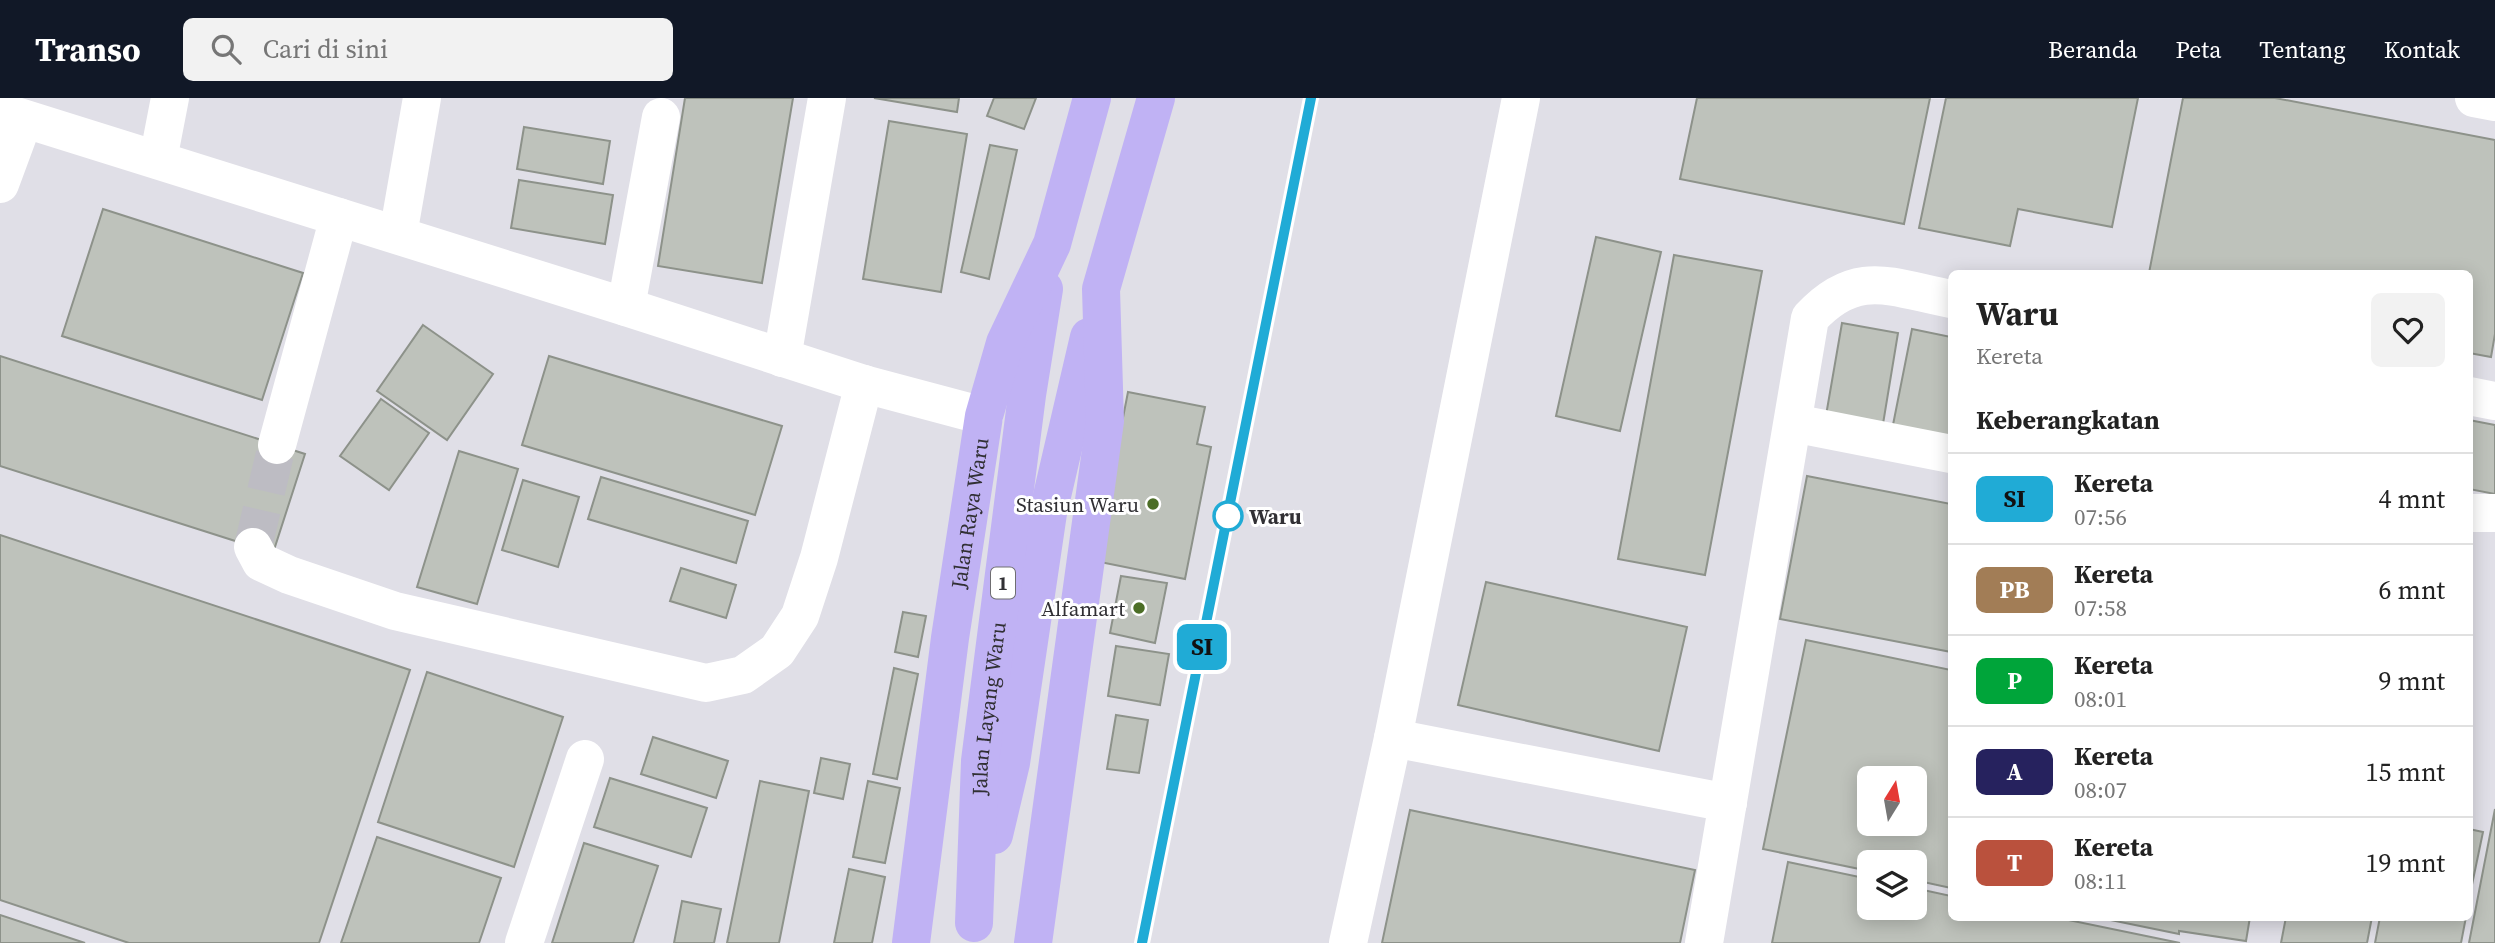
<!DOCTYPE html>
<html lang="id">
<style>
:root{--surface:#fff;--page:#f2f2f2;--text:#222;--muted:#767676;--line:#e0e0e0;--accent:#111827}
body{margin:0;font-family:"Source Serif 4",serif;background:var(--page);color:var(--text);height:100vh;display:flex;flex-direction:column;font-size:26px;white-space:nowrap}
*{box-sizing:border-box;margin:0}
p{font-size:23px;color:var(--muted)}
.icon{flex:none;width:38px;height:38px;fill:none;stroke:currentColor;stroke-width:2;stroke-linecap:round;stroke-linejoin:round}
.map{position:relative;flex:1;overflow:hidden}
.details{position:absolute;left:1948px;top:172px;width:525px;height:651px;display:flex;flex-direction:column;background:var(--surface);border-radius:10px;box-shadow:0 4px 18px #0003}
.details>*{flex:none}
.badge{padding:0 14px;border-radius:10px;font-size:24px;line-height:46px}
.needle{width:46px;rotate:11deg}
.buttons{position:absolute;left:1857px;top:668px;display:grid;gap:14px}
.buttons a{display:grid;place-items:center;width:70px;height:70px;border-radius:10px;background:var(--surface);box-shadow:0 4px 18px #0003;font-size:35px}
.map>.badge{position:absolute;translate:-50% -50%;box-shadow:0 0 0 4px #fff}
h2{padding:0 28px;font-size:26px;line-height:63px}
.round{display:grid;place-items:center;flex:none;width:74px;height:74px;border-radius:10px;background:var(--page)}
.summary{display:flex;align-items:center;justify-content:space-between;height:119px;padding:0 28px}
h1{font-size:33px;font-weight:700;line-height:52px}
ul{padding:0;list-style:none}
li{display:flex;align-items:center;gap:21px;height:91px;padding:0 28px;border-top:2px solid var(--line)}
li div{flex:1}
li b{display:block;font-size:26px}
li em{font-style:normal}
li .badge{min-width:77px;font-weight:700;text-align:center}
header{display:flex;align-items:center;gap:42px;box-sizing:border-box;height:98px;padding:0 35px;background:var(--accent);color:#fff}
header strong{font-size:33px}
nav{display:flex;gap:38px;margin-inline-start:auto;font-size:24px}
.search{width:490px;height:63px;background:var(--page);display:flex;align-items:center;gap:18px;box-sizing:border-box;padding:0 24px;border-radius:10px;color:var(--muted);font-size:26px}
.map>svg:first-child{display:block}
.building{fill:#bec2bb;stroke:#8d928a;stroke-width:2;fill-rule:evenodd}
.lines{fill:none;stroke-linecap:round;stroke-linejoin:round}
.minor-tunnel{stroke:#bdbcc3;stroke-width:38;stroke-dasharray:38 19;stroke-linecap:butt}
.minor{stroke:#fff;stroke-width:38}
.highway{stroke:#c0b2f4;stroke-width:38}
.rail-casing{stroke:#56555a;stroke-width:8}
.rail{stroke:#fff;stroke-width:5;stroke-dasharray:16;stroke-linecap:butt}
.line-casing{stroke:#fff;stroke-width:16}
.line{stroke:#20abd6;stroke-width:10}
.poi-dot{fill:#4c6e26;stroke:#fff;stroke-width:2.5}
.stop-dot{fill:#fff;stroke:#20abd6;stroke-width:3.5}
.labels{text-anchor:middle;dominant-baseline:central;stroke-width:6;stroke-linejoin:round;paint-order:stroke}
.shield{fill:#fff;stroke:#6f6e71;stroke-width:2}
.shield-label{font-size:19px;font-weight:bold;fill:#313034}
.poi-label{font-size:21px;fill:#313034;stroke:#fff;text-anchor:end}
.street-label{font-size:21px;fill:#313034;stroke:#fff}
.stop-label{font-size:21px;font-weight:bold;fill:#313034;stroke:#fff;text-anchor:start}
</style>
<header>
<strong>Transo</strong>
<div class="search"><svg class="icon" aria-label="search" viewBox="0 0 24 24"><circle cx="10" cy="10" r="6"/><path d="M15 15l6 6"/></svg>Cari di sini</div>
<nav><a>Beranda</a><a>Peta</a><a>Tentang</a><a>Kontak</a></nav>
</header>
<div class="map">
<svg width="2495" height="845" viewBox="0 0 2495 845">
<rect width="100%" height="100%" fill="#e0dfe7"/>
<g class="building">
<path d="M 685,0 L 793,0 L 762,185 L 658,168 Z"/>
<path d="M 874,0 L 959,0 L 957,14 Z"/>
<path d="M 994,0 L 1036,0 L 1024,31 L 987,18 Z"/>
<path d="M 1697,0 L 1930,0 L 1904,126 L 1680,81 Z"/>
<path d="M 1946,0 L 2138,0 L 2112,129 L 2018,111 L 2010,148 L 1919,130 Z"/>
<path d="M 2183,0 L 2275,0 L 2495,42 L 2495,236 L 2491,259 L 2469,255 L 2469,175 L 2149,175 Z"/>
<path d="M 889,23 L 967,36 L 941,194 L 863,181 Z"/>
<path d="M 524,29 L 610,43 L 603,86 L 517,71 Z"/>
<path d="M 990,47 L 1017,52 L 989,181 L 961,174 Z"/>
<path d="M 519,82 L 613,97 L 605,146 L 511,130 Z"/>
<path d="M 103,111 L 303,175 L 262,302 L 62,238 Z"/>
<path d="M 1596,139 L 1661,154 L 1620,333 L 1556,318 Z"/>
<path d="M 1674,157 L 1762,173 L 1705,477 L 1618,461 Z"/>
<path d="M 1842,225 L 1898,235 L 1881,338 L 1824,329 Z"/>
<path d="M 423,227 L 493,276 L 447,342 L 377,293 Z"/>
<path d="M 1912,231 L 1951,239 L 1951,353 L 1890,342 Z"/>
<path d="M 0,258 L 305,356 L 273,455 L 0,368 Z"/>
<path d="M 549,258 L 782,328 L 755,417 L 522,347 Z"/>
<path d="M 1128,294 L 1205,309 L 1197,346 L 1211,349 L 1185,481 L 1095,463 Z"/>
<path d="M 381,301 L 429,335 L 389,392 L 340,358 Z"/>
<path d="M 2469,322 L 2495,327 L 2495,396 L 2469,391 Z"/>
<path d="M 459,353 L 518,371 L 477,506 L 417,489 Z"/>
<path d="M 1807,378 L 1951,406 L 1951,554 L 1780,521 Z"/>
<path d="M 601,379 L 748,423 L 736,465 L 588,421 Z"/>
<path d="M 523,382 L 579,399 L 558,469 L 502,452 Z"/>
<path d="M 0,437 L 410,572 L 319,845 L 129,845 L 0,802 Z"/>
<path d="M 681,470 L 736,487 L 726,520 L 670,503 Z"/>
<path d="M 1121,478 L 1167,485 L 1155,545 L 1110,535 Z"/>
<path d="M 1486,484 L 1687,529 L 1659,653 L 1458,607 Z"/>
<path d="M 903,514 L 926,518 L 918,559 L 895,554 Z"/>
<path d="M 1806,542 L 1951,572 L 1951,790 L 1914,782 L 1914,765 L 1869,765 L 1869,773 L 1763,751 ZM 1869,681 L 1914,681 L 1914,726 L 1869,726 Z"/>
<path d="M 1116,548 L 1169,556 L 1160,607 L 1108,598 Z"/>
<path d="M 894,570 L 918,576 L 897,681 L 873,676 Z"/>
<path d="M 427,574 L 563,619 L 514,769 L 378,724 Z"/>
<path d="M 1116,617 L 1148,622 L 1139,675 L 1107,671 Z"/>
<path d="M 653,639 L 728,663 L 716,700 L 641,676 Z"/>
<path d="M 821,660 L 850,666 L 843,701 L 814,695 Z"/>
<path d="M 610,680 L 707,710 L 691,759 L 594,729 Z"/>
<path d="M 760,683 L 809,693 L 779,845 L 727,845 Z"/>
<path d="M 868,683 L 900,690 L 885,765 L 853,759 Z"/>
<path d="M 2495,711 L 2495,845 L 2469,845 Z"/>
<path d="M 1410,712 L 1695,772 L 1680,845 L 1382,845 Z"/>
<path d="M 2469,731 L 2483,734 L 2469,801 Z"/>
<path d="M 377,739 L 501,780 L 479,845 L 341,845 Z"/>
<path d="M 584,745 L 658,768 L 633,845 L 552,845 Z"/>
<path d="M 1788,764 L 1869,781 L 1869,810 L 1914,810 L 1914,790 L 1951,798 L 1951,819 L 2054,819 L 2180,845 L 1772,845 Z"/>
<path d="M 849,771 L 885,779 L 872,845 L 834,845 Z"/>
<path d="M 682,803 L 721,811 L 714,845 L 674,845 Z"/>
<path d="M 0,817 L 85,845 L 0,845 Z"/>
<path d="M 2096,819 L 2250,819 L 2246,843 L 2179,833 L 2179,836 Z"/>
<path d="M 2286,819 L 2372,819 L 2367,845 L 2281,845 Z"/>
<path d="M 2380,819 L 2466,819 L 2461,845 L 2375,845 Z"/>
</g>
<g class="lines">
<path class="minor-tunnel" d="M 253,449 L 277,347"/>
<g class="minor">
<path d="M 2474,0 L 2495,4"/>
<path d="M 0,13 L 626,209 L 864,286 L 984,318"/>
<path d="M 158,62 L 170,0"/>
<path d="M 0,86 L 24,21"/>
<path d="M 398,137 L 422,0"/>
<path d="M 626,209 L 661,19"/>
<path d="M 782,260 L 827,0"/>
<path d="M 2469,298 L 2495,303"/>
<path d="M 1793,325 L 1951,356"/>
<path d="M 277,347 L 339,119"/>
<path d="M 2469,415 L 2495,415"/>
<path d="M 253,449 L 261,464 L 289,477 L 395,513 L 706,585 L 743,577 L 777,553 L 800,518 L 819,460 L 864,286"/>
<path d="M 1393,640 L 1728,705"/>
<path d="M 524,845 L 585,661"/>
<path d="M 1348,845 L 1393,640 L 1521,0"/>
<path d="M 1704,845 L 1810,220 C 1857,169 1892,190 1951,201"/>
</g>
<g class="highway">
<path d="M 994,737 L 1011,665 L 1048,415 L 1089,239"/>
<path id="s1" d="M 974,825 L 980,663 L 1027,297 L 1044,191"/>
<path id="s2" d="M 911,845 L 950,540 L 984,318 L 1005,245 L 1052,146 L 1092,0"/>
<path d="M 1033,845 L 1105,323 L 1101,191 L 1156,0"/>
</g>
<defs>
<path id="rail" d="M 1142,845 L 1311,0"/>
</defs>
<use href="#rail" class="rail-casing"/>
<use href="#rail" class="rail"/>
</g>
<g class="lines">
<defs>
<path id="line" d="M 1142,845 L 1311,0"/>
</defs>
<use href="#line" class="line-casing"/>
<use href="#line" class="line"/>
</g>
<g class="poi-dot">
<circle cx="1153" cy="406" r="7"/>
<circle cx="1139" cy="510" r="7"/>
</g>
<circle class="stop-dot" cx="1228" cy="418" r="14"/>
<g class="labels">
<rect class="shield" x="991" y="469.5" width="24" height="31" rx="5"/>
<g class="shield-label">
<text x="1003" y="485">1</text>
</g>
<g class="poi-label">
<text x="1139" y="406">Stasiun Waru</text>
<text x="1125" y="510">Alfamart</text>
</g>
<g class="street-label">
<text stroke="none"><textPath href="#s2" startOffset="434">Jalan Raya Waru</textPath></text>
<text stroke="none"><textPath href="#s1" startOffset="215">Jalan Layang Waru</textPath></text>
</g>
<g class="stop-label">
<text x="1249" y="418">Waru</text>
</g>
</g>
</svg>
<div class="buttons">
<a><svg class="needle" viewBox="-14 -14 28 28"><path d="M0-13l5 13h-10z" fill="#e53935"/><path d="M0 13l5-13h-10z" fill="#767676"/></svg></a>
<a><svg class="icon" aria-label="layers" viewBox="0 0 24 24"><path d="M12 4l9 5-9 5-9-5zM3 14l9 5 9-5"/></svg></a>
</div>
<b class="badge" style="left:1202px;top:549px;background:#20abd6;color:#111">SI</b>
<section class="details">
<div class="summary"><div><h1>Waru</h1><p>Kereta</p></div><a class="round"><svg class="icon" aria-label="heart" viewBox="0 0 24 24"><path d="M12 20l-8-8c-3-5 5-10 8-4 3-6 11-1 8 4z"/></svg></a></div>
<h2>Keberangkatan</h2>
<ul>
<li><span class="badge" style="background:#20abd6;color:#111">SI</span><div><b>Kereta</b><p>07:56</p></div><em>4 mnt</em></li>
<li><span class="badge" style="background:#a27d56;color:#fff">PB</span><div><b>Kereta</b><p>07:58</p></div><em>6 mnt</em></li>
<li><span class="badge" style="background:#00a53a;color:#fff">P</span><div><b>Kereta</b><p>08:01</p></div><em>9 mnt</em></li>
<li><span class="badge" style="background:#26225e;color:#fff">A</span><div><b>Kereta</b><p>08:07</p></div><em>15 mnt</em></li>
<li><span class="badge" style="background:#ba513d;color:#fff">T</span><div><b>Kereta</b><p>08:11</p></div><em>19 mnt</em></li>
</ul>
</section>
</div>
